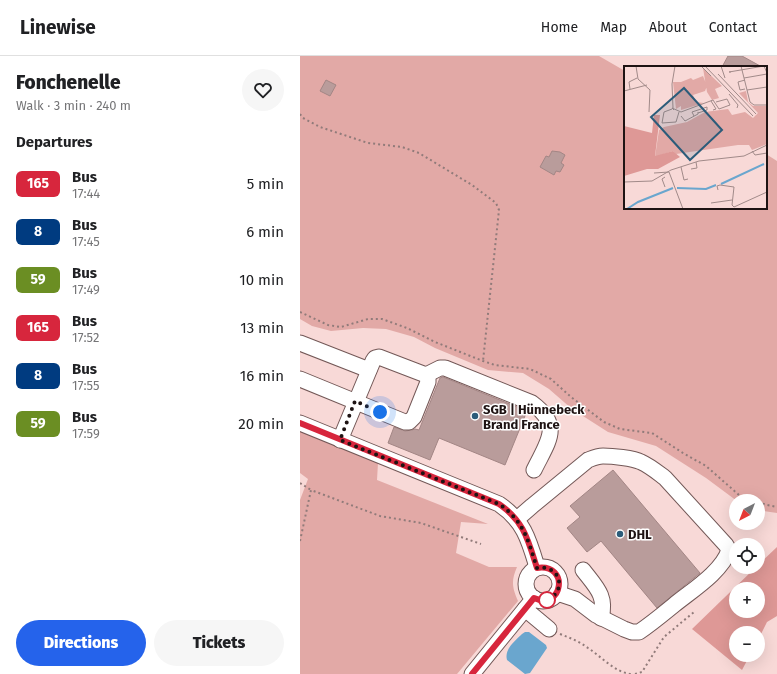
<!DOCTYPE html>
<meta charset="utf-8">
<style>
:root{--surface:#fff;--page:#f6f6f6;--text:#202124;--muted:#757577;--line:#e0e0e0;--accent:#2563eb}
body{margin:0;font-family:"Fira Sans",sans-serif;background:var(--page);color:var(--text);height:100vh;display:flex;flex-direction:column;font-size:15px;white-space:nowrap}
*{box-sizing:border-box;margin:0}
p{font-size:13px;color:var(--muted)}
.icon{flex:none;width:22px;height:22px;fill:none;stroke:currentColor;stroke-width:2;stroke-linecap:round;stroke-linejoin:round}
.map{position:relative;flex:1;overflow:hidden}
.drawer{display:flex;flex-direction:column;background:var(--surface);width:300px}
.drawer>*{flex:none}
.badge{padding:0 8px;border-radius:6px;font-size:14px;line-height:26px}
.needle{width:26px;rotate:222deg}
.tools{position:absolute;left:429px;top:438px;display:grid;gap:8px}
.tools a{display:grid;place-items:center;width:36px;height:36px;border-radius:50%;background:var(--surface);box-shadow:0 4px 16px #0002;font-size:20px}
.you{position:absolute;width:20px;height:20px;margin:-10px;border:3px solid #fff;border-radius:50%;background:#1a73e8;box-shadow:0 0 0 6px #1a73e833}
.map>.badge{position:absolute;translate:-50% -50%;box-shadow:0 0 0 2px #fff}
h2{padding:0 16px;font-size:15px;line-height:36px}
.round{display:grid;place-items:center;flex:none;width:42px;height:42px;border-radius:21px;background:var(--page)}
.summary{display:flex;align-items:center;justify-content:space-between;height:68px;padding:0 16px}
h1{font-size:19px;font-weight:800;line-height:30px}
.cta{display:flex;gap:8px;margin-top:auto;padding:8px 16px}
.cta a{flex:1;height:46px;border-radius:24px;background:var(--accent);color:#fff;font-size:16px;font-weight:800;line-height:46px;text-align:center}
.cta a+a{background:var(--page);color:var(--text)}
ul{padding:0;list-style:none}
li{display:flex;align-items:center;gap:12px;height:48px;padding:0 16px}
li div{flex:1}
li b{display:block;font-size:15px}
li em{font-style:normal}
li .badge{min-width:44px;font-weight:700;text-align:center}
header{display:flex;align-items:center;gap:24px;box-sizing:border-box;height:56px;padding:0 20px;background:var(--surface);border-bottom:1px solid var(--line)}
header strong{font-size:19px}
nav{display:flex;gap:22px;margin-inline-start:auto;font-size:14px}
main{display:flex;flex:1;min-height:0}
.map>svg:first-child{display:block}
.green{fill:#e2a9a6}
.forest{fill:#de9896;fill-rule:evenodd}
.water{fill:#6aa6ce}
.building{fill:#b99c9b;stroke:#a38685}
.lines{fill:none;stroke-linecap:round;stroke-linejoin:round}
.minor-casing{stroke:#735857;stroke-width:17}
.path{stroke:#917b7a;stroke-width:2;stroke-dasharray:2 3;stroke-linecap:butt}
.minor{stroke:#fff;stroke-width:15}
.line-casing{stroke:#fff;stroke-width:9}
.line{stroke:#d7263d;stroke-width:6}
.walk{stroke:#1e1313;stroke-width:4;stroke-dasharray:0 7.2}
.poi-dot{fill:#2b5c7a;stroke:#fff;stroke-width:1.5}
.stop-dot{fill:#fff;stroke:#d7263d;stroke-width:2}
.labels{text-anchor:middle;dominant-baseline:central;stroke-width:3;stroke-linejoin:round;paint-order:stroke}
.poi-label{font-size:13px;font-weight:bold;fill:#1e1313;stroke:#fff;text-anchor:start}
.inset-river{fill:none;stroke:#6aa6ce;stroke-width:2}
.inset-road{fill:none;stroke:#a18a89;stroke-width:1}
.view{fill:#2b5c7a;fill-opacity:0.15;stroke:#2b5c7a;stroke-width:2}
.inset-edge{fill:none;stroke:#1e1313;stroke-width:2}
</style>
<header>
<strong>Linewise</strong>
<nav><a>Home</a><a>Map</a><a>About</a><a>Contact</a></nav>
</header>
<main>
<section class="drawer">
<div class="summary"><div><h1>Fonchenelle</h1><p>Walk · 3 min · 240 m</p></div><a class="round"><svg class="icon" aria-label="heart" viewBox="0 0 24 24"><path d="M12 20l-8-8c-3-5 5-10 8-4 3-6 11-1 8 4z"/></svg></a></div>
<h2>Departures</h2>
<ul>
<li><span class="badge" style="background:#d7263d;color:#fff">165</span><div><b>Bus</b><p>17:44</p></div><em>5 min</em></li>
<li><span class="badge" style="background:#003b80;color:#fff">8</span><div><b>Bus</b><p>17:45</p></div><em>6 min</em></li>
<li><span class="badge" style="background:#6b8e23;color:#fff">59</span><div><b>Bus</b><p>17:49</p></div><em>10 min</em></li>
<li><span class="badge" style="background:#d7263d;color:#fff">165</span><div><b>Bus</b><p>17:52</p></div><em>13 min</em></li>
<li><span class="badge" style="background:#003b80;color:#fff">8</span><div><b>Bus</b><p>17:55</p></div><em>16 min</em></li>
<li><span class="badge" style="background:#6b8e23;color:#fff">59</span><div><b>Bus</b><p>17:59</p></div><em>20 min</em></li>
</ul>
<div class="cta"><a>Directions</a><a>Tickets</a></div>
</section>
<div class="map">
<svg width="477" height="618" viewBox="0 0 477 618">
<rect width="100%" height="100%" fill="#f8d9d7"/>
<g class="green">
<path d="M 0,0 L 299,0 L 325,15 L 325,152 L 466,152 L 466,98 L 477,105 L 477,457 L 458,454 L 458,445 L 437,445 L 406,422 L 356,390 L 308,376 L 272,353 L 249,333 L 223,317 L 188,314 L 135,292 L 114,281 L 86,273 L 63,272 L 31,275 L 12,270 L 0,263 Z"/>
<path d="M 0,375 L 78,407 L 77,424 L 188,468 L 161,466 L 156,497 L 189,511 L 217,511 C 211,525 212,531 218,545 L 157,618 L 0,618 L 0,444 L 8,423 L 0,417 Z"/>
</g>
<path class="forest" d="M 477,491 L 477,560 L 467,566 L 458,584 L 458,577 L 436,577 L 436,599 L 450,599 L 442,614 L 392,573 L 456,511 L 458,511 L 458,509 ZM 436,533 L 458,533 L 458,555 L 436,555 Z"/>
<path class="water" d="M 225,576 L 229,576 L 246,589 L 247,592 L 230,617 L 225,618 L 207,604 C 204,593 215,585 222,578 Z"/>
<g class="building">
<path d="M 428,0 L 442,0 L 462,11 L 422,11 Z"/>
<path d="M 26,24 L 36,29 L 30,40 L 20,35 Z"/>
<path d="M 252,95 L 260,96 L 265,99 L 261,107 L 264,109 L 260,116 L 256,115 L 254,119 L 240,111 L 246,100 L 249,101 Z"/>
<path d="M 143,321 L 227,355 L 205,409 L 139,382 L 130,404 L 88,387 L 94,371 L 105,375 L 112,374 L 115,373 L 119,374 L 140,322 Z"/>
<path d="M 313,414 L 400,517 L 357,552 L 301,485 L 287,496 L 267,472 L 280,461 L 270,450 Z"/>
</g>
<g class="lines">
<defs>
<g id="minor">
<path d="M 0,287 L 69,314"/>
<path d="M 0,323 L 105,366 L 109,366 L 114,361 L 128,326 L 128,322 L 126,319"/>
<path d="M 0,367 L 199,448 C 224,465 229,484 237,511"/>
<path d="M 40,384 L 73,305 L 75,302 L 79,301 L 126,319 L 140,312 L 145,312 L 232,347 C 263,370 248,385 234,414"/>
<path d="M 217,463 L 232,450 L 288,404 C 293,402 297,400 303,400 C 312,400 333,402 341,406 C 350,410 357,416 365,422 L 426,489 L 429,494 C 422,516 391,535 374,549 C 363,558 351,568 339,576 L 332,576 L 324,573 L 296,559 L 275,543 L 257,537"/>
<circle cx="243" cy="528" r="17"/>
<path d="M 283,514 C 296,531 307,540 301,562"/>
<path d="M 225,553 L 249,573"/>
<path d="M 172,618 L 234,542"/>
</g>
</defs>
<use href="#minor" class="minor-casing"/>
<g class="path">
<path d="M 0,58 L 3,62 L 20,71 L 68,87 L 102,91 L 119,97 L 172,129 L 196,147 L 199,154 L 183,305"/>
<path d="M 0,256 L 28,269 L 41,271 L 68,263 L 82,263 L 107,272 L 135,286 L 183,305 L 195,309 L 230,313 L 251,323 L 271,341 L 304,366 L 320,373 L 352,377 L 383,397 L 406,410 L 439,439 L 455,445"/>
<path d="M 0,427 L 11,434"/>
<path d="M 458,446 L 467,449 L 477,451"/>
<path d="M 0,485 L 11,434 L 80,460 L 121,467 L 181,488"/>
<path d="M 260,578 C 270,582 279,585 288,592 C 302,601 314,616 331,618"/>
<path d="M 335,618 L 342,616 L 364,581 L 394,556"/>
</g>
<use href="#minor" class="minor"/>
</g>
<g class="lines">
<defs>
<path id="line" d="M 0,367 L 199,448 C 224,465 228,484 237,512 C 270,507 263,555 234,542 L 172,618"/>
</defs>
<use href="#line" class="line-casing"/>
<use href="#line" class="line"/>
<path class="walk" d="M 80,356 L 55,345 L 40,384 L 199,448 C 224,465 228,484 237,512 C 260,508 268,535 247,544"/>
</g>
<g class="poi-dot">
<circle cx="175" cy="360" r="4"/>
<circle cx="320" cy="478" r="4"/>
</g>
<circle class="stop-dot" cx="247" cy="544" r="8"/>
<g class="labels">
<g class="poi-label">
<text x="183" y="353">SGB | Hünnebeck<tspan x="183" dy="15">Brand France</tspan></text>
<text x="328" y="478">DHL</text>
</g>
</g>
<g transform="translate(324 10)">
<rect width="143" height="143" fill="#f8d9d7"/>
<path d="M 79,2 L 98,20 L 91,23 L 95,32 L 88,34 L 83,26 ZM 79,10 L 83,20 L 81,25 L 69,29 L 72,36 L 80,37 L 57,44 L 57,40 L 52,43 L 49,16 L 57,16 L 67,12 L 69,14 ZM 122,25 L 124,36 L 129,40 L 143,40 L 143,78 L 128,84 L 125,79 L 114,79 L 52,88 L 49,85 L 31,91 L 35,64 L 40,61 L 63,56 L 81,46 L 104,43 L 108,49 L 121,46 L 129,52 L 134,47 L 115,27 Z" fill="#e2a9a6"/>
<path d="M 30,49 L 36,49 L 31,90 L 49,85 L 56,91 L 34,103 L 23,103 L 0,110 L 0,60 L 28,67 Z" fill="#de9896"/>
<path class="inset-river" d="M 97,118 L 140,98M 53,122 L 82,123 L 92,119M 3,143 L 14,136 L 49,122"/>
<path class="inset-road" d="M 12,0 L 14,13 L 26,24 L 25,46M 77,0 L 87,10M 81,0 L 129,50M 97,0 L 101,12M 117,0 L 126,36 L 130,39 L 142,39M 107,6 L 105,6 L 140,0 L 143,7M 94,8 L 132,48M 120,12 L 143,8M 121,14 L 114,16 L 116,24 L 121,23M 6,23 L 5,16 L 13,12M 123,24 L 143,21M 0,25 L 23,19M 105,28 L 114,39 L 113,42M 87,35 L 92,43 L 89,44M 49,42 L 48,18 L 51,0M 48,43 L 40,46 L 38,57 L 52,56 L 55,46M 50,44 L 48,42 L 57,46 L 89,34 L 95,43 L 106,39 L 103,33 L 92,36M 57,50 L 61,55 L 74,48 L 74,46M 70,50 L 68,46 L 83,41 L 83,44 L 74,47M 128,85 L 131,89 L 143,87M 57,101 L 60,114 L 64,113M 67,103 L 73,102 L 72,96M 45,106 L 59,143M 30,107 L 45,106M 41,111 L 38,113 L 41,121M 0,116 L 28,115 L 47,104 L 75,95 L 120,90 L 143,79M 94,124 L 93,120 L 96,119 L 110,121 L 108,139 L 110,141 L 143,126M 87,137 L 108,134"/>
<path class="view" d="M 60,22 L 98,64 L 66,94 L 27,51 Z"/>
<rect width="143" height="143" class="inset-edge"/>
</g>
</svg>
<div class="tools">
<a><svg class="needle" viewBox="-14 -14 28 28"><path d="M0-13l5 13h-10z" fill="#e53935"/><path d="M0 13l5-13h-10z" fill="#757577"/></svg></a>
<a><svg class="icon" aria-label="locate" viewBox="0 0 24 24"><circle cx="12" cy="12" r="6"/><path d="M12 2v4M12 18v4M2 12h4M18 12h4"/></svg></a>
<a>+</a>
<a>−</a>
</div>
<div class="you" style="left:80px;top:356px"></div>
</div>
</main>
